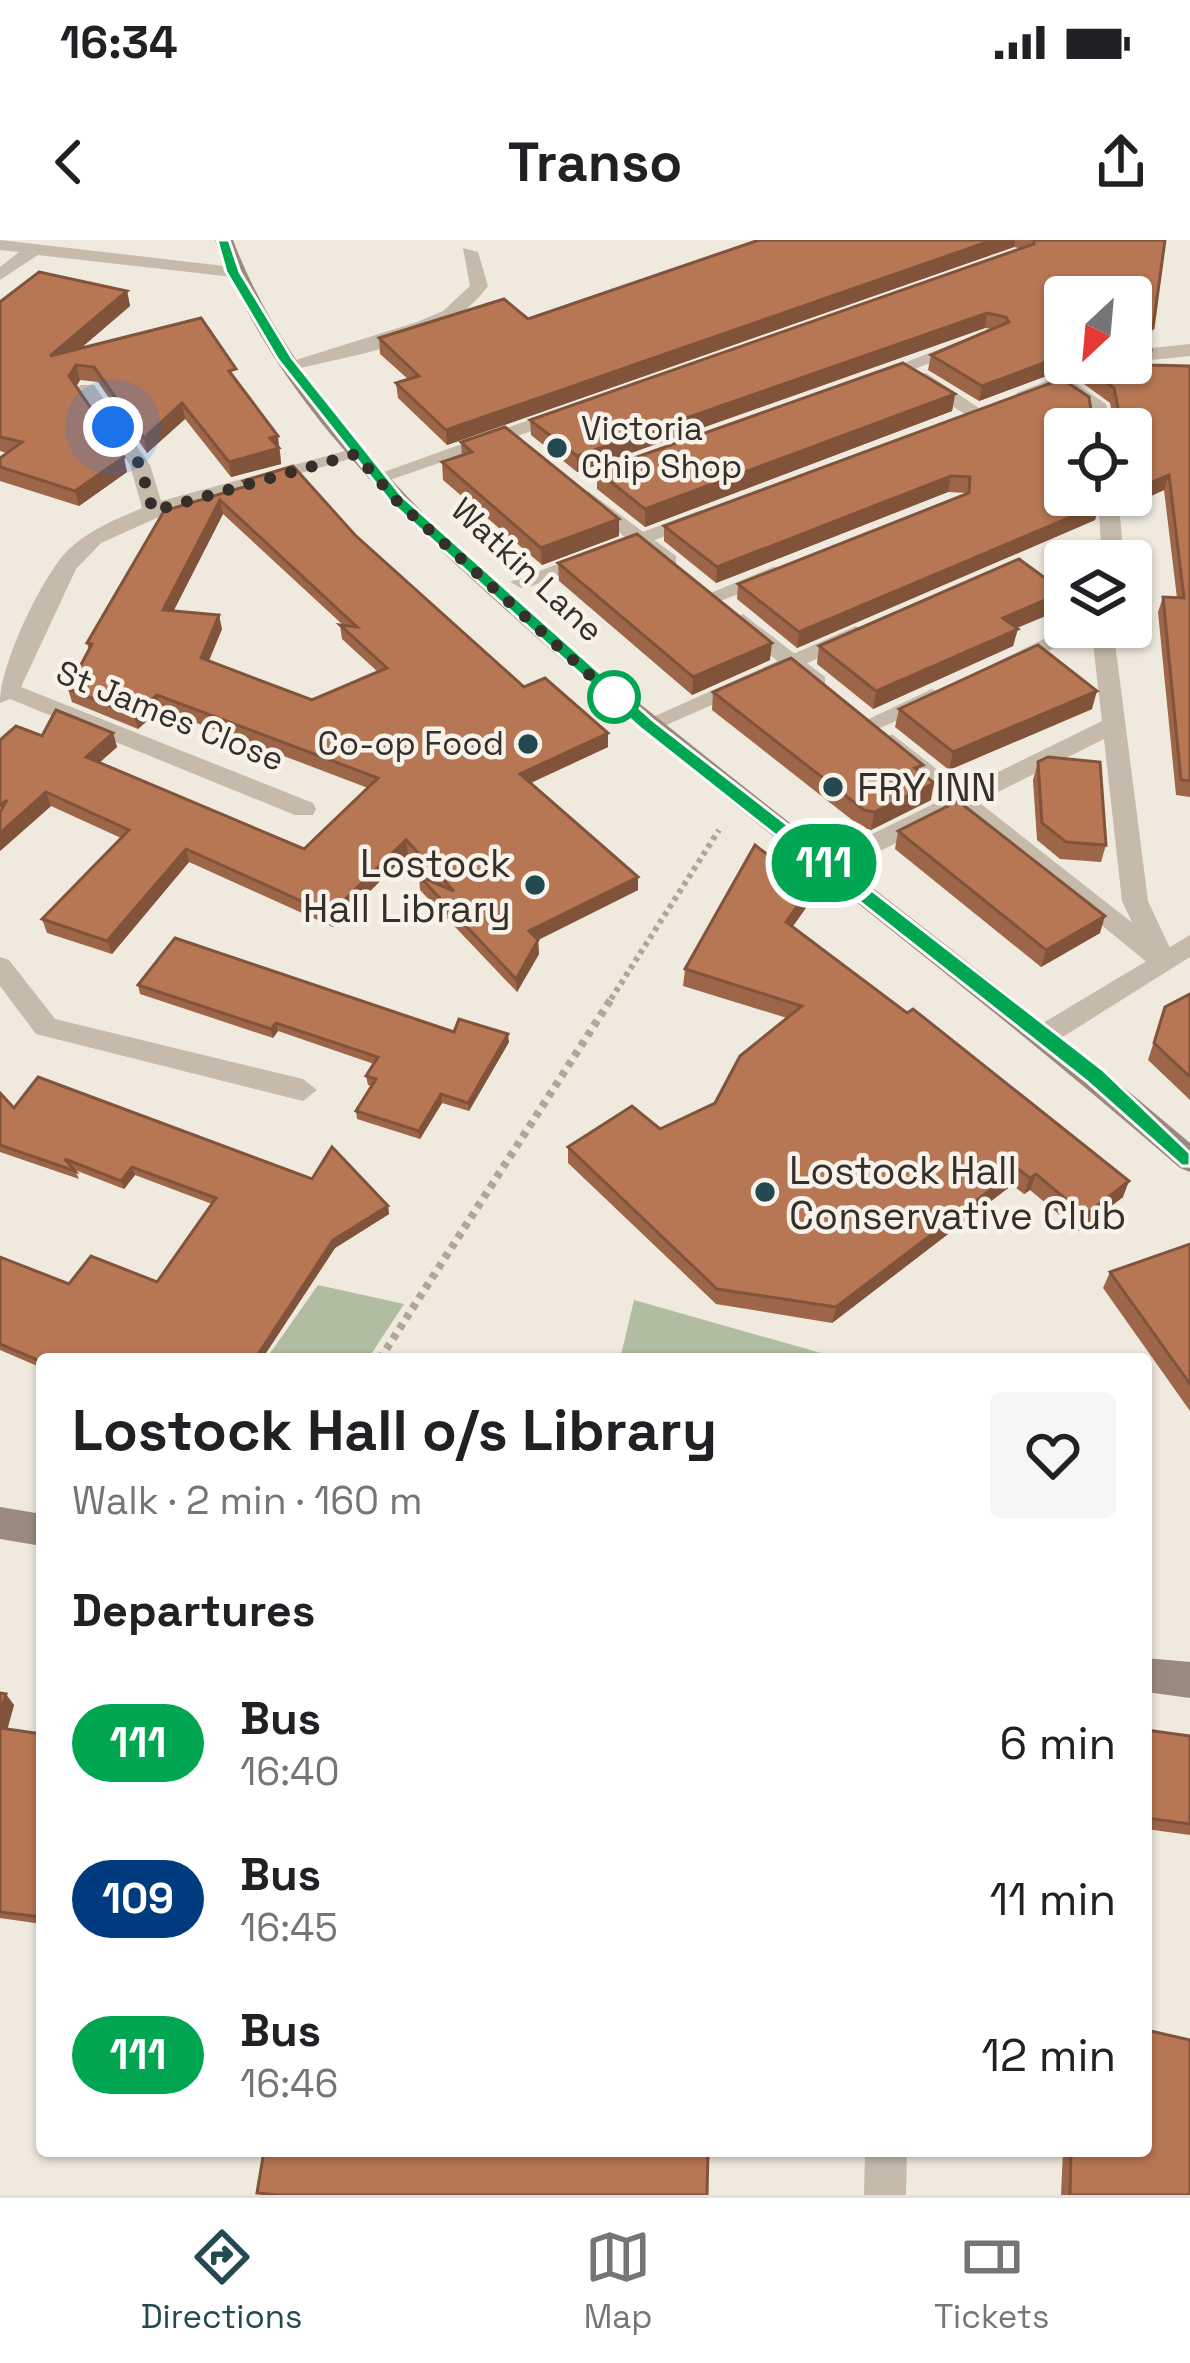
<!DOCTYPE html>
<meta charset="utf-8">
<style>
:root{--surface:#fff;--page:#f6f6f6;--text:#202124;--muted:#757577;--line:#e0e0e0;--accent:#244951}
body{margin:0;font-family:"Space Grotesk",sans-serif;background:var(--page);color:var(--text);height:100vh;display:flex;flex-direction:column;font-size:45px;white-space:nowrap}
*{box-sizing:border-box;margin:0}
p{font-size:39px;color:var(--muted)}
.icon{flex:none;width:66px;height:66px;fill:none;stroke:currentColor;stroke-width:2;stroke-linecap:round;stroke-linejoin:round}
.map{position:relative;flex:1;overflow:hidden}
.panel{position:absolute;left:36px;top:1113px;width:1116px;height:804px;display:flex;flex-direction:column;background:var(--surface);border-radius:12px;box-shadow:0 3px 9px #0004}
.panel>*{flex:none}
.badge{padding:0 24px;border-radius:39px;font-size:42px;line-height:78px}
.needle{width:78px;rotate:206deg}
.buttons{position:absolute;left:1044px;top:36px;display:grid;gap:24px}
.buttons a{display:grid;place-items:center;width:108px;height:108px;border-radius:12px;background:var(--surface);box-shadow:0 3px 9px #0004;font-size:60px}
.you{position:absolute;width:60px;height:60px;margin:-30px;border:9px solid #fff;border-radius:50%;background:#1a73e8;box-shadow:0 0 0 18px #1a73e833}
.map>.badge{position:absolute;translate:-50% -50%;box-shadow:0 0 0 6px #fff}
h2{padding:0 36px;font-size:45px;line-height:108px}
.round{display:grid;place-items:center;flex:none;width:126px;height:126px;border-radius:12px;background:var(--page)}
.headline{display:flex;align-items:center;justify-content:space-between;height:204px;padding:0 36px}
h1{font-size:57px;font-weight:700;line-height:90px}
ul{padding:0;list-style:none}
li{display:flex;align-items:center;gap:36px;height:156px;padding:0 36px}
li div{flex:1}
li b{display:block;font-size:45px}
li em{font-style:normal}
li .badge{min-width:132px;font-weight:700;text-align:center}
.status{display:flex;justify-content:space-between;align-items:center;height:84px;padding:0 60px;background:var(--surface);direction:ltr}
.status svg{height:33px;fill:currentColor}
header{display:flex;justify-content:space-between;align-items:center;height:156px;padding:0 36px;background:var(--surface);font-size:54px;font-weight:700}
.tabs{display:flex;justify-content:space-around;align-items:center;height:168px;border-top:3px solid var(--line);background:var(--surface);font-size:33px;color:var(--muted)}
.tabs a{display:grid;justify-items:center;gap:6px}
.tabs .active{color:var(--accent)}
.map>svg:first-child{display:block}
.green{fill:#b0bda0}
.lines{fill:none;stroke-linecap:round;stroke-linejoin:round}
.path-far1{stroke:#b2a596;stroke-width:6;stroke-dasharray:4.5 4.5;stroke-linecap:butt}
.path{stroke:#b2a596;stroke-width:8;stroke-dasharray:6 6;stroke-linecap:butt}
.service{fill:#c6baab;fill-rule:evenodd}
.pedestrian{fill:#c6baab;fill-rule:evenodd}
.minor{fill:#c6baab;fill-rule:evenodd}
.tertiary{fill:#c6baab;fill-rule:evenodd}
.secondary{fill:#9a8a7d;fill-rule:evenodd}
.wall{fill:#9e6648;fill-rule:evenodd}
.shaded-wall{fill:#81533b}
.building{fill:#b87754;stroke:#81533b;stroke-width:3;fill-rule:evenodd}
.line{fill:#00a651;stroke:#fff;stroke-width:3}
.walk{stroke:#352e29;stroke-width:12;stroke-dasharray:0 21.6}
.poi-dot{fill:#244951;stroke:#f8f3ea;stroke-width:4.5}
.stop-dot{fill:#fff;stroke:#00a651;stroke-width:6}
.labels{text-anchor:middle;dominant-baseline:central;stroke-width:9;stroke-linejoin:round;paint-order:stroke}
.far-poi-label{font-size:33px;fill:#352e29;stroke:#f8f3ea;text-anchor:start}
.far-street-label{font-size:33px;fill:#352e29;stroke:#f8f3ea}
.poi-label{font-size:39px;fill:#352e29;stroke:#f8f3ea;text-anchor:start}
</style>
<div class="status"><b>16:34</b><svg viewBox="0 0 49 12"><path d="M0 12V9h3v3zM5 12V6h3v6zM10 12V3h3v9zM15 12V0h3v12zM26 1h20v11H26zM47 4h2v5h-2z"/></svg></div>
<header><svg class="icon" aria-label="back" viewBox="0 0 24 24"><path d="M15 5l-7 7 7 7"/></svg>Transo<svg class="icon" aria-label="share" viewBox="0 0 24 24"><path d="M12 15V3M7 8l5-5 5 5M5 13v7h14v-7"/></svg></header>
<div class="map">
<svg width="1190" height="1955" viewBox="0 0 1190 1955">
<rect width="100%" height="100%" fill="#efe9de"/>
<g class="green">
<path d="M 318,1045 L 404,1064 L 368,1119 L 266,1119 Z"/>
<path d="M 634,1060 L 842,1119 L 620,1119 Z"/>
</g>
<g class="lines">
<path class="path-far1" d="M 611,759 L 719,590"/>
<path class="path" d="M 380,1119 L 613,756"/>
<g class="service">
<path d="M 463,8 L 478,12 L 488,46 C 447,104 354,114 289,131 L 280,125 L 417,82 L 443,71 L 470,46 Z"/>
<path d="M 963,100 L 979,104 L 881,142 L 865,138 Z"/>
<path d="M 912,133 L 926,133 L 985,172 L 968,176 L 912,141 Z"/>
<path d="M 588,251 L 676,316 L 676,326 L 660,326 L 581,261 L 581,253 Z"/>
<path d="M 773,327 L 781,328 L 781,338 L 712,364 L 701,357 Z"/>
<path d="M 743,374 L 825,437 L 825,447 L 809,447 L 735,386 L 732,381 Z"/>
<path d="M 1068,387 L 1097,387 L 1012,429 L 996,429 L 993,424 Z"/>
<path d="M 932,449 L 944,456 L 940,461 L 878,489 L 862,489 L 858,484 Z"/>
<path d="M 892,494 L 1172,714 L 1176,721 L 1172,728 L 1154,728 L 884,507 L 880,502 Z"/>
</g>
<path class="pedestrian" d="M 871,597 L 884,605 L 880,611 L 837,633 L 819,633 L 815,627 L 819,621 Z"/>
<g class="minor">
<path d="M 0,0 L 233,27 L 242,32 L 233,37 L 38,15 L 0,40 L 0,27 L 19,12 L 0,10 Z"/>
<path d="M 1190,104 L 1190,116 L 1131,122 L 1131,110 Z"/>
<path d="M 1093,123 L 1120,123 L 1074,142 L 1106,164 L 1111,189 L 1091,189 L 1090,170 L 1058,148 L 1026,159 L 1016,153 Z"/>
<path d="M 80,145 L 94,145 L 150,225 L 161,261 L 356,208 L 366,214 L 170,272 L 101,303 L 76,329 L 21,447 L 313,563 L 316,569 L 313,575 L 295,575 L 10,459 L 0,463 C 0,425 41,338 68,310 C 89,290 116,279 142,268 L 130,225 L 77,149 Z"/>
<path d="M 568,166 L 578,172 L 575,176 L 384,242 L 367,238 Z"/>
<path d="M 1098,255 L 1118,255 L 1124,321 L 1102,321 Z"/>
<path d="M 701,270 L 708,272 L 708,280 L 529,347 L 521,348 L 510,342 Z"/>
<path d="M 856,386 L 867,393 L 864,398 L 655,490 L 647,492 L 635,485 Z"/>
<path d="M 1091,387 L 1113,387 L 1148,661 L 1176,721 L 1163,731 L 1154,728 L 1122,661 L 1104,499 L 880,611 L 871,613 L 858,605 L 862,599 L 1102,481 Z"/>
<path d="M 0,717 L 9,720 L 55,779 L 303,839 L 317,850 L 303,861 L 36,794 L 0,746 Z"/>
<path d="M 865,1911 L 907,1911 L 906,1955 L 864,1955 Z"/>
</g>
<path class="tertiary" d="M 1190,695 L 1190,717 L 1053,803 L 1033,803 L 1029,796 L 1033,789 Z"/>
<g class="secondary">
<path d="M 215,0 L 233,0 C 314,213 552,394 728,534 C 882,657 1040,775 1190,903 L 1190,932 L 1180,928 C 1052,817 919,712 787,607 C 694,533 604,458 516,379 C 394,270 273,156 215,0 Z"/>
<path d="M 0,1267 L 42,1274 L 42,1306 L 0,1299 Z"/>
<path d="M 1146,1418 L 1190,1422 L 1190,1458 L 1146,1452 Z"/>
</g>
</g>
<g class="wall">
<path d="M 759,0 L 1165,0 L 1149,104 L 1131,106 L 1131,57 L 1065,123 L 1081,123 L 979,161 L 928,130 L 931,115 L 992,89 L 985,88 L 577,232 L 531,195 L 530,180 L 1022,9 L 1014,7 L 447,205 L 398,158 L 396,143 L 408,139 L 380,114 L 379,98 L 528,79 Z"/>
<path d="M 127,51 L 130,66 L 81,108 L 238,143 L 280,211 L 281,224 L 231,237 L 185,179 L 147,213 L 98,142 L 80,140 L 76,147 L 127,232 L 79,266 L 0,241 L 0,218 L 7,213 L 0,211 L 0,62 Z"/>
<path d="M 1149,125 L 1190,126 L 1190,557 L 1176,555 L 1158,372 L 1163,357 L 1177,358 L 1164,250 L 1124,268 L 1122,255 L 1131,255 L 1131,189 L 1065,189 L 1099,265 L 1095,280 L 797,408 L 737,359 L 738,344 L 967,253 L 948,252 L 716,343 L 664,301 L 664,286 L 1092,177 L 1113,178 L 1110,163 L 1084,144 L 1088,129 Z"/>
<path d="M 955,154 L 952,171 L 645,287 L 597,249 L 597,231 Z"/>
<path d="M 461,202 L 619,296 L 542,325 L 443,240 L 442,222 L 462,216 Z"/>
<path d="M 243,241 L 355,295 L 524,447 L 608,507 L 531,543 L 638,650 L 538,700 L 539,714 L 517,752 L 420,650 L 419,636 L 435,643 L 408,614 L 333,687 L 189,622 L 112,714 L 47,693 L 42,679 L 121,598 L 51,566 L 0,611 L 42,496 L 113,493 L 117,507 L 100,522 L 304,609 L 368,548 L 160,469 L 138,489 L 72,462 L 68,449 L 89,410 L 87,403 L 164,271 L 244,247 ZM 223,274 L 343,385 L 340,385 L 342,399 L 378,432 L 312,460 L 209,421 L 222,389 L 173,371 Z"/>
<path d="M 558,323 L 770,420 L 692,455 L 559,341 Z"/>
<path d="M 1064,352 L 1060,370 L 1017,388 L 1013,406 L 873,469 L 817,424 L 819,406 Z"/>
<path d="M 713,452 L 931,560 L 871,590 L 861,587 L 712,470 Z"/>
<path d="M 899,469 L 1092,469 L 949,530 L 895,487 Z"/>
<path d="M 1038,522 L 1106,605 L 1101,622 L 1060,619 L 1037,600 L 1033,540 Z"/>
<path d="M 898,591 L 1100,693 L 1041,727 L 895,609 Z"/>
<path d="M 810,648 L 808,665 L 792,687 L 1123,957 L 1079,991 L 1030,950 L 1024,954 L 1012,945 L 832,1083 L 716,1064 L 568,923 L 568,907 L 660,889 L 715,863 L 787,778 L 683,746 L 685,729 Z"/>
<path d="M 138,745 L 454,792 L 509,802 L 469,871 L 442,863 L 420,899 L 357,879 L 356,871 L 372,846 L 368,845 L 366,836 L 374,824 L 278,791 L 273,798 L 140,754 Z"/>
<path d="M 1190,754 L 1190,860 L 1148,820 L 1165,767 Z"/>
<path d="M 0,853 L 14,868 L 388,966 L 389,974 L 335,1008 L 262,1119 L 42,1119 L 42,1128 L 0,1110 L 0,1017 L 69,1044 L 157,1042 L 212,964 L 135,935 L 124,949 L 75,930 L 79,939 L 0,912 Z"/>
<path d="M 1190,1004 L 1190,1171 L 1103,1048 L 1110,1032 Z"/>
<path d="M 0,1453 L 14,1465 L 7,1489 L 42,1494 L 42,1684 L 0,1678 Z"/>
<path d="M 1146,1490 L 1190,1496 L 1190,1595 L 1146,1589 Z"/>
<path d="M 1063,1911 L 1146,1911 L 1190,1955 L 1061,1955 Z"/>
</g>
<g class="shaded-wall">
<path d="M 993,0 L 1015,0 L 1014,7 L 447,205 L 446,190 Z"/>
<path d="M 127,51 L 130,66 L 54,131 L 50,116 Z"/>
<path d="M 987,73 L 985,88 L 577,232 L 577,216 Z"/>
<path d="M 1153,88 L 1149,104 L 1131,106 L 1132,92 Z"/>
<path d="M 1065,115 L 1065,123 L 1081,123 L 979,161 L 982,146 Z"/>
<path d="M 76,125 L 80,140 L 73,152 L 69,136 Z"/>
<path d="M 955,154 L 952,171 L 645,287 L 645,269 Z"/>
<path d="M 182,163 L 185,179 L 147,213 L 144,198 Z"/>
<path d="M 278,196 L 281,224 L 231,237 L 229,222 L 270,198 Z"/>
<path d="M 124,217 L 127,232 L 79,266 L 75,251 Z"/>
<path d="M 1169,235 L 1164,250 L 1124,268 L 1127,255 L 1131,255 L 1131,251 Z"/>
<path d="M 951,236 L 948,252 L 716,343 L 717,327 Z"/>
<path d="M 220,260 L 223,274 L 167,384 L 163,370 Z"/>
<path d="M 1099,265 L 1095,280 L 797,408 L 799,392 Z"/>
<path d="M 619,279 L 619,296 L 542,325 L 541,308 Z"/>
<path d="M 1064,352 L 1060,370 L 999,395 L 1003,378 Z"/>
<path d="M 219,375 L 222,389 L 204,431 L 201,418 Z"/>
<path d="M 1018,389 L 1013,406 L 873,469 L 876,451 Z"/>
<path d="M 772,403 L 770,420 L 692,455 L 693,437 Z"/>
<path d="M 1097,451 L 1092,469 L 949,530 L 953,512 L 956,509 Z"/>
<path d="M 157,455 L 160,469 L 138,489 L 134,475 Z"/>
<path d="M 113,493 L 117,507 L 90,531 L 86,517 Z"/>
<path d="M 608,493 L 608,507 L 521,547 L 520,534 Z"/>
<path d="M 934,543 L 931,560 L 871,590 L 874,572 Z"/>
<path d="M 46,552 L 51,566 L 0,611 L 0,593 Z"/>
<path d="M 406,600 L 408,614 L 333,687 L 330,674 Z"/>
<path d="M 186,609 L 189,622 L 112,714 L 107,701 Z"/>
<path d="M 638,637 L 638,650 L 538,700 L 539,714 L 517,752 L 516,739 L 529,691 Z"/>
<path d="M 810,648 L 808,665 L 784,699 L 786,682 Z"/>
<path d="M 1105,676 L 1100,693 L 1041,727 L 1046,710 Z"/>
<path d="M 276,783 L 278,791 L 273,798 L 271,789 Z"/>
<path d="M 508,794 L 509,802 L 469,871 L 468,863 Z"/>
<path d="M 441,854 L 442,863 L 420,899 L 419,891 Z"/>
<path d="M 132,927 L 135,935 L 124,949 L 121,941 Z"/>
<path d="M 1018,929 L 1012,945 L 832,1083 L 836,1067 Z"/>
<path d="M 1036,934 L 1030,950 L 1024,954 L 1030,938 Z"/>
<path d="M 1129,941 L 1123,957 L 1079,991 L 1085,975 Z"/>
<path d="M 388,966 L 389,974 L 335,1008 L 262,1119 L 255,1119 L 333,1000 Z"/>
<path d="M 6,1454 L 14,1465 L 5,1498 L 0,1493 L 0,1473 Z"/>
</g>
<g class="building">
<path d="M 759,0 L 993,0 L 446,190 L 396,143 L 419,136 L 379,98 L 504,59 L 528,79 Z"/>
<path d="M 1034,0 L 1165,0 L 1153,88 L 1132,92 L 1131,99 L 1131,57 L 1065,57 L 1065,115 L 982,146 L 931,115 L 1009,82 L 1006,77 L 987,73 L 577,216 L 530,180 L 1034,4 Z"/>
<path d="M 39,32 L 127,51 L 50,116 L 201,78 L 236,129 L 229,131 L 278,196 L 270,198 L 279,208 L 229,222 L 182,163 L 144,198 L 94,127 L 76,125 L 69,136 L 124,217 L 75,251 L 0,227 L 0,218 L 22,202 L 0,197 L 0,62 Z"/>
<path d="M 1131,107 L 1135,111 L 1151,110 L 1149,125 L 1190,126 L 1190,541 L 1181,540 L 1163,357 L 1184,358 L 1169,235 L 1131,251 L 1131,189 L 1065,189 L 1065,255 L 1099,255 L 1099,265 L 799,392 L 738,344 L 969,253 L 970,237 L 951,236 L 717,327 L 664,286 L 1062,139 L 1089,157 L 1092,177 L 1115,178 L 1119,173 L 1114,148 L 1088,129 L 1100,123 L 1131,123 Z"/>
<path d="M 903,123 L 955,154 L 645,269 L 597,231 Z"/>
<path d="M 505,187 L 619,279 L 541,308 L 442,222 L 472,212 L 461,202 Z"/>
<path d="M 293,226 L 355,295 L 524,447 L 545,438 L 608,493 L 520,534 L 638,637 L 529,691 L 538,700 L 516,739 L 419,636 L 454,651 L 406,600 L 330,674 L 186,609 L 107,701 L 42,679 L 129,590 L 46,552 L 0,593 L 0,572 L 7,560 L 0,566 L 0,500 L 16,486 L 42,496 L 56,470 L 113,493 L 86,517 L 304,609 L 378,538 L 157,455 L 134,475 L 68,449 L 92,404 L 87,403 L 164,271 L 247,246 L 243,241 ZM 220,260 L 357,387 L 340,385 L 387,428 L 312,460 L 201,418 L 219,375 L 163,370 Z"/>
<path d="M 637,294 L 772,403 L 693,437 L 558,323 Z"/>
<path d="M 1019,319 L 1064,352 L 1003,378 L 1018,389 L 876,451 L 819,406 Z"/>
<path d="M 1038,405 L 1097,451 L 953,512 L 899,469 Z"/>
<path d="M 791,418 L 923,525 L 915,528 L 934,543 L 874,572 L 864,570 L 713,452 Z"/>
<path d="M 1048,517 L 1100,522 L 1106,605 L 1066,602 L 1042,583 L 1038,522 Z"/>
<path d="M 958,561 L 1105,676 L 1046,710 L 898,591 Z"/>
<path d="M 755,605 L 810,648 L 786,682 L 907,773 L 913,769 L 1129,941 L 1085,975 L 1036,934 L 1030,938 L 1018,929 L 836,1067 L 717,1049 L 568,907 L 632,866 L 660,889 L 715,863 L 740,816 L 802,766 L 685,729 Z"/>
<path d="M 175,698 L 454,792 L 459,779 L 508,794 L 468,863 L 441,854 L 419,891 L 356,871 L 376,839 L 366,836 L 378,817 L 276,783 L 271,789 L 138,745 Z"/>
<path d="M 1190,754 L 1190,837 L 1154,803 L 1165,767 Z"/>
<path d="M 38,837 L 312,939 L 332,907 L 388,966 L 333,1000 L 255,1119 L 62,1119 L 58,1117 L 57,1119 L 42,1119 L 42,1122 L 0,1104 L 0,1017 L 69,1044 L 91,1016 L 157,1042 L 216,958 L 132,927 L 121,941 L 65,919 L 75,931 L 0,905 L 0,853 L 14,868 Z"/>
<path d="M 1190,1004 L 1190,1144 L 1110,1032 Z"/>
<path d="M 0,1453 L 6,1454 L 0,1473 Z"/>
<path d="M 0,1488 L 42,1494 L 42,1677 L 0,1672 Z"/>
<path d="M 1146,1490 L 1190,1496 L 1190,1584 L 1146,1578 Z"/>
<path d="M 1146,1790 L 1190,1800 L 1190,1955 L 1070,1955 L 1071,1911 L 1146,1911 Z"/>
<path d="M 264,1911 L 708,1911 L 707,1955 L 278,1955 L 257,1953 Z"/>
</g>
<path class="line" d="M 217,0 L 229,0 L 240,32 L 292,118 L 402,256 L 654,481 L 1102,829 L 1190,913 L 1190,926 L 1182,926 L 1086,841 L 641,489 L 391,263 L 278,120 L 226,32 Z"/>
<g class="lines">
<path class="walk" d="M 113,187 L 140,225 L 153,271 L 356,214 L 396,260 L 614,457"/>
</g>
<g class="poi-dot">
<circle cx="557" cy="208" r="12"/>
<circle cx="528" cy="504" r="12"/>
<circle cx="833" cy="547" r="12"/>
<circle cx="535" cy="645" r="12"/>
<circle cx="765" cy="952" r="12"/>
</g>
<circle class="stop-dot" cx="614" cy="457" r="24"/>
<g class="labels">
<g class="far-poi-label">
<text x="581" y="189">Victoria<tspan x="581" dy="38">Chip Shop</tspan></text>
<text x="504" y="504" text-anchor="end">Co-op Food</text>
</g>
<g class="far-street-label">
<text transform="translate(527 330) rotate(43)">Watkin Lane</text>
<text transform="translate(170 476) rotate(22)">St James Close</text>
</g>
<g class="poi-label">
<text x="857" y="547">FRY INN</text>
<text x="511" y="623" text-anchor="end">Lostock<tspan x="511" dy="45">Hall Library</tspan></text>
<text x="789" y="930">Lostock Hall<tspan x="789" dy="45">Conservative Club</tspan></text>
</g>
</g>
</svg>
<div class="buttons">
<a><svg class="needle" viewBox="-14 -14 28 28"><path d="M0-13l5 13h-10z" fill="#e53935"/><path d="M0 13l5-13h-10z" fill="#757577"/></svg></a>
<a><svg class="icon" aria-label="locate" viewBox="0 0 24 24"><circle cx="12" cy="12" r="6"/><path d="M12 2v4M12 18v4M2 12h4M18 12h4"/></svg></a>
<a><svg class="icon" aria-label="layers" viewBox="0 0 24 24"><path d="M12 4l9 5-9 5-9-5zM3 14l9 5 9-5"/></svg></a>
</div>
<div class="you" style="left:113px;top:187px"></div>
<b class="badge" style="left:824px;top:623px;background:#00a651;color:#fff">111</b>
<section class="panel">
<div class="headline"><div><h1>Lostock Hall o/s Library</h1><p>Walk · 2 min · 160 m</p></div><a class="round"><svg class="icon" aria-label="heart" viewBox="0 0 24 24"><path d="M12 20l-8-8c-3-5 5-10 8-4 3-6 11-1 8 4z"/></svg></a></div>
<h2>Departures</h2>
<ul>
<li><span class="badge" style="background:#00a651;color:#fff">111</span><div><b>Bus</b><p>16:40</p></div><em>6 min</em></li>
<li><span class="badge" style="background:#003b80;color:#fff">109</span><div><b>Bus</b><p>16:45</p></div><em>11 min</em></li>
<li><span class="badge" style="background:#00a651;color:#fff">111</span><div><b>Bus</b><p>16:46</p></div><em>12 min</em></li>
</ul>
</section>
</div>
<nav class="tabs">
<a class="active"><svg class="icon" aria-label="directions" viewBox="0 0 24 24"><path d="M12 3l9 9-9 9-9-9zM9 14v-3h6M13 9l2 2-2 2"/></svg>Directions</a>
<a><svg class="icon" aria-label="map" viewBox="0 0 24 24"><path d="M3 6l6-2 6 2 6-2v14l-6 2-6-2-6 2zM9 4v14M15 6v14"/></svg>Map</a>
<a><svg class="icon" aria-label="tickets" viewBox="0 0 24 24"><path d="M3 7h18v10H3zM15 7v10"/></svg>Tickets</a>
</nav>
